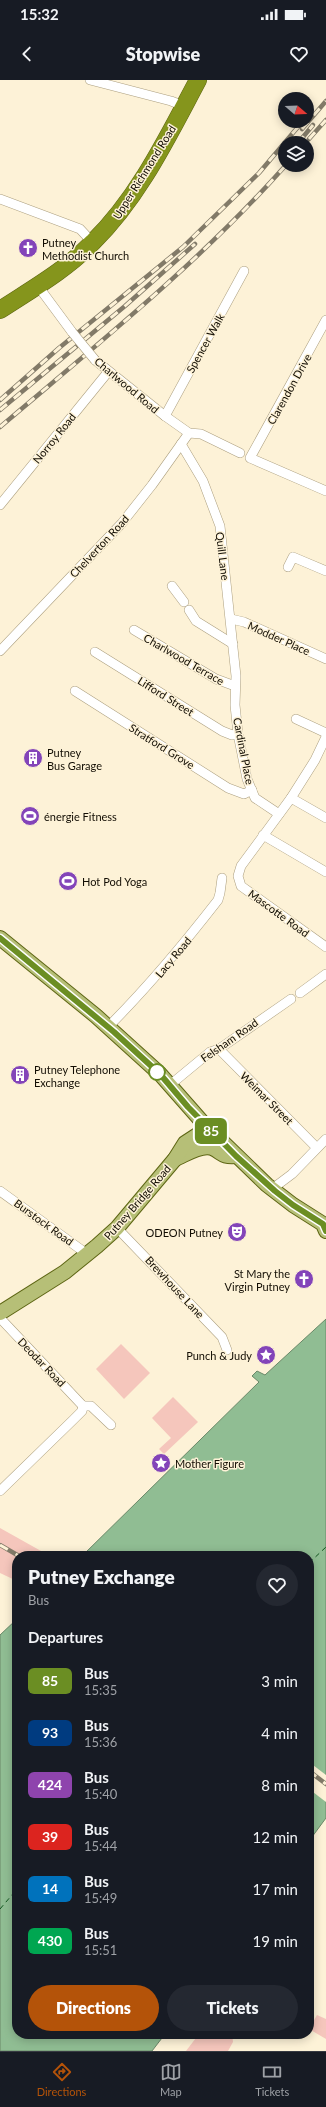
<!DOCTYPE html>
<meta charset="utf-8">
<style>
:root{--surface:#171b24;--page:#242831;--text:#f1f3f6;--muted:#9ea1a6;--line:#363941;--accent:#b45309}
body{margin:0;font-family:Lato,sans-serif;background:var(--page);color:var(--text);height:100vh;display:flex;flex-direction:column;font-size:15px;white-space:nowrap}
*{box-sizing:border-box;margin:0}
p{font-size:13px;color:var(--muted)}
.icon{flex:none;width:22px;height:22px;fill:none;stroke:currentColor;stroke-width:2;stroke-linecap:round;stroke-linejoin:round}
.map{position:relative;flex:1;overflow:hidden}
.drawer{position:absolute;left:12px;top:1471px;width:302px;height:488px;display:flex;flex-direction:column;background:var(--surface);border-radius:16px;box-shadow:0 2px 10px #0003}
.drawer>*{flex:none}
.badge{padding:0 8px;border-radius:6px;font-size:14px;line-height:26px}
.needle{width:26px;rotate:109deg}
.fabs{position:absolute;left:278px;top:12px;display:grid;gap:8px}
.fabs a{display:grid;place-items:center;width:36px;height:36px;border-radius:50%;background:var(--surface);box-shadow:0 2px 10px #0003;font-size:20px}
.map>.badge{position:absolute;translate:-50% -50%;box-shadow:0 0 0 2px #fff}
h2{padding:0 16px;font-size:15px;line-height:36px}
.round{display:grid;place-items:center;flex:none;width:42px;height:42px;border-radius:21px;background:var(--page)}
.headline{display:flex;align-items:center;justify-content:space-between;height:68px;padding:0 16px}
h1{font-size:19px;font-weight:800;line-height:30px}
.action{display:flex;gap:8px;margin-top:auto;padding:8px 16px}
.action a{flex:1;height:46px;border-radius:24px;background:var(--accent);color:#fff;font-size:16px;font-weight:800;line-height:46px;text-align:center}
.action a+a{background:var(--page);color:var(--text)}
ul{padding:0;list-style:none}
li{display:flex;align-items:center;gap:12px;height:52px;padding:0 16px}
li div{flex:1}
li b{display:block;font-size:15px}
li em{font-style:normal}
li .badge{min-width:44px;font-weight:700;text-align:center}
.status{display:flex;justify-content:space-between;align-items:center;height:28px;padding:0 20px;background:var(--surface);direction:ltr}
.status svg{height:11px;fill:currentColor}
header{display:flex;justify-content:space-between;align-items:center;height:52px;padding:0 16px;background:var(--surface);font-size:18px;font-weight:800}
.tab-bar{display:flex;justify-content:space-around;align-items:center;height:56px;border-top:1px solid var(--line);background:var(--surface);font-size:11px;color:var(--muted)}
.tab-bar a{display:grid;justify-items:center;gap:2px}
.tab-bar .current{color:var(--accent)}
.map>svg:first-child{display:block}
.green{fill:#f5c6bc}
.water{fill:#90bd93;stroke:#6a8868}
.pier{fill:#fdf2d7}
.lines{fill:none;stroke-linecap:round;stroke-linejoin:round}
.ferry{stroke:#12551f;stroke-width:1;stroke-dasharray:5 4;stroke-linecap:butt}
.street-casing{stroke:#ac9f7f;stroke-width:10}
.primary-casing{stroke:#5d6513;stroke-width:16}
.highway-casing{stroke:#5d6513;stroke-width:18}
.street{stroke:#fff;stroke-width:9}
.primary{stroke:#b6bf77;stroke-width:14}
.highway{stroke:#85951c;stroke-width:17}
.rail-casing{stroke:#827a68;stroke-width:4.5}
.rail{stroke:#fdf2d7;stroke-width:3;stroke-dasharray:9;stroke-linecap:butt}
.street-bridge-casing{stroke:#ac9f7f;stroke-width:10;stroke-linecap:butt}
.street-bridge{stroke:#fff;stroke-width:9}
.line-casing{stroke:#fff;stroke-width:9}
.line{stroke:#6b8e23;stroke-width:6}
.stop-dot{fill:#fff;stroke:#6b8e23;stroke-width:2}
.labels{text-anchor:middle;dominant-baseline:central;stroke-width:3;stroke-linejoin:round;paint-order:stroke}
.street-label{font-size:11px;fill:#120d03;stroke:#fdf2d7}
.poi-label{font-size:11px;fill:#120d03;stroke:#fdf2d7;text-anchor:start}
</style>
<div class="status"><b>15:32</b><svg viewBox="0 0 49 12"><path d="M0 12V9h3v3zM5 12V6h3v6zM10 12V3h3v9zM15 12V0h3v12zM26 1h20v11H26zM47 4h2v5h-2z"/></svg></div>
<header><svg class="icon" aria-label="back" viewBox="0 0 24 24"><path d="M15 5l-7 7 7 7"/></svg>Stopwise<svg class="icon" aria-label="heart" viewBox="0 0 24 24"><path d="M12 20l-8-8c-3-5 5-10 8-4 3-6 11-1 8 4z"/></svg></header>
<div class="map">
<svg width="326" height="1971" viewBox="0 0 326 1971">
<rect width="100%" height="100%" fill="#fdf2d7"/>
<g class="green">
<path d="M 121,1264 L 150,1293 L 124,1319 L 96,1289 Z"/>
<path d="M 173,1317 L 198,1342 L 164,1374 L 159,1369 L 171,1358 L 152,1338 Z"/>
<path d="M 0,1448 L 50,1476 L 17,1476 L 17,1501 L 0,1493 Z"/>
<path d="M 317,1935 L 326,1939 L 326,1959 L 309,1949 Z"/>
<path d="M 199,1954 L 232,1954 L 233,1962 L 228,1971 L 186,1971 Z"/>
</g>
<g class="water">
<path d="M 326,1239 L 326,1738 L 309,1761 L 309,1476 L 82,1476 L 259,1302 L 252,1296 L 257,1291 L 265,1295 Z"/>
<path d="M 17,1539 L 17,1954 L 165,1954 L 152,1971 L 0,1971 L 0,1555 Z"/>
</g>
<path class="pier" d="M 309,1682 L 326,1695 L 326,1722 L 309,1709 Z"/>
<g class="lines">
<g class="ferry">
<path d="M 309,1483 L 326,1467"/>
<path d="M 0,1829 L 17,1809"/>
</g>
<defs>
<g id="street">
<path d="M 90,0 L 171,21 L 184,26"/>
<path d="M 0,119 L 80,149 L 93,163"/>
<path d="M 38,206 L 72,252"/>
<path d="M 326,240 L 250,378 L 326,411"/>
<path d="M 95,280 L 165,336 L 189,353 L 201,354 L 240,373"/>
<path d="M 165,336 L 244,191"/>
<path d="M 181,364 L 203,401 L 220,446 L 236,596 L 235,625 L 238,654 L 247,699 L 255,718 L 279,734"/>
<path d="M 0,425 L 108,292"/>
<path d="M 288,487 L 293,477 L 326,491"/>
<path d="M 172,506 L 184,522"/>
<path d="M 189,530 L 196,541 L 233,564"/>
<path d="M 231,539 L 244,542 L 326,579"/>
<path d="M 134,550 L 216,599 L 235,606"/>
<path d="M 0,571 L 122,443 L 152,405 L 189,353"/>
<path d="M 95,572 L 222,651 L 232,655 L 238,654"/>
<path d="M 75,611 L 228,708 L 244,714 L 252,710"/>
<path d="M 296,639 L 326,653"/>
<path d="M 326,657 L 315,680 L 291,718 L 241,786 L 238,796 L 241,806 L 326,867"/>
<path d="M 291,718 L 326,738"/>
<path d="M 263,755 L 326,792"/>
<path d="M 300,913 L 326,894"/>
<path d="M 108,947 C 148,907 183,865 218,820 L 220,813 L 222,798"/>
<path d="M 219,969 L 316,1067"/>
<path d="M 170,1005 L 210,972 L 219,969 L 291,919"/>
<path d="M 272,1109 L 292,1094 L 326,1059"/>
<path d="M 0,1111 L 87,1174"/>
<path d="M 117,1148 L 222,1257 L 227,1270"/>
<path d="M 0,1238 L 83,1326"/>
<path d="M 83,1326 L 91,1326 L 111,1345"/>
<path d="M 0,1411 L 73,1340 L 82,1331 L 83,1326"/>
</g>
<g id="primary">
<path d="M 0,858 L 96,936 L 160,994 L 204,1044 L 267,1105 L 293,1125 L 323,1144 L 326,1151"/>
<path d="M 175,1079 C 185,1075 201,1064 212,1068 C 223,1073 221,1077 236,1076"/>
<path d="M 0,1233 L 65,1192 L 97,1166 L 117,1148 L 175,1079 L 185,1063 L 208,1048"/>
</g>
<path id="highway" d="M 0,230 C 32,209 66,190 93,162 C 139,117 168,56 198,0"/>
</defs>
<use href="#street" class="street-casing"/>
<use href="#primary" class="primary-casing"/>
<use href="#highway" class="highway-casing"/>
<use href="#street" class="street"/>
<use href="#primary" class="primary"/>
<use href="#highway" class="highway"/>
<defs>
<g id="rail">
<path d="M 302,49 L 326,21"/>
<path d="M 309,59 L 326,40"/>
<path d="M 298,63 L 313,45"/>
<path d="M 0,320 L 59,268 L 183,167 L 259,93 L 303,41"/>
<path d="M 0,330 L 125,226 L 195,164"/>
<path d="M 0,347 C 99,263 200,182 286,85"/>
<path d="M 0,1465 L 19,1476"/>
<path d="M 309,1691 L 326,1704"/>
</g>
</defs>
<use href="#rail" class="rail-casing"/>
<use href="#rail" class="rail"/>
<defs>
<path id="street-bridge" d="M 72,252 L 95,280"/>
</defs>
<use href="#street-bridge" class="street-bridge-casing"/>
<use href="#street-bridge" class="street-bridge"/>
</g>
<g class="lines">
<defs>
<path id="line" d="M 0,858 L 114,952 L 160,994 L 188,1027 L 236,1076 L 275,1111 L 293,1125 L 323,1144 L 326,1151"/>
</defs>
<use href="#line" class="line-casing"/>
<use href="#line" class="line"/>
</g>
<defs>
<symbol id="church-disc" viewBox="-11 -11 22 22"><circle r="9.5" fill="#8344b9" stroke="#fdf2d7"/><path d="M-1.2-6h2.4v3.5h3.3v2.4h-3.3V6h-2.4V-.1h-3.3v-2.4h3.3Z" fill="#fff"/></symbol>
<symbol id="building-disc" viewBox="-11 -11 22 22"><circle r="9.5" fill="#8344b9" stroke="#fdf2d7"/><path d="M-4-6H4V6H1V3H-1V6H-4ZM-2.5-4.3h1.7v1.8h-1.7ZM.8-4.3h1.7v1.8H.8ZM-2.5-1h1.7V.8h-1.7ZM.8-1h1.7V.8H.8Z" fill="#fff"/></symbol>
<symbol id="stadium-disc" viewBox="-11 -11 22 22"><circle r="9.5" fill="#8344b9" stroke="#fdf2d7"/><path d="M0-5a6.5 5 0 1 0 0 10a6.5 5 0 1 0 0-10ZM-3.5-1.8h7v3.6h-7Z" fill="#fff"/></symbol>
<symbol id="theatre-disc" viewBox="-11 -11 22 22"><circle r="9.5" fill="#8344b9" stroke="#fdf2d7"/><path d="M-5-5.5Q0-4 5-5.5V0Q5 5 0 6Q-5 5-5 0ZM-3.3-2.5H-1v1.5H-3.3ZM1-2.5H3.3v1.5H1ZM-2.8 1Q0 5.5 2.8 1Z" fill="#fff"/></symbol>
<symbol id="sight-disc" viewBox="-11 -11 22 22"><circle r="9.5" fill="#8344b9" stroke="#fdf2d7"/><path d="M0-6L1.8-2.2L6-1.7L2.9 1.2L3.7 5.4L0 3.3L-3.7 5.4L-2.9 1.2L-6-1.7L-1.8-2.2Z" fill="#fff"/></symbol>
</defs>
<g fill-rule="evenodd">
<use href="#church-disc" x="17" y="157" width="22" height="22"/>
<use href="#building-disc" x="22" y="667" width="22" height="22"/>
<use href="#stadium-disc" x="19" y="725" width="22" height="22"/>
<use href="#stadium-disc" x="57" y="790" width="22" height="22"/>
<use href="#building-disc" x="9" y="984" width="22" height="22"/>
<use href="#theatre-disc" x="226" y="1141" width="22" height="22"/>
<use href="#church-disc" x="293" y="1188" width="22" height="22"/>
<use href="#sight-disc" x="255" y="1264" width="22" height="22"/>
<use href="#sight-disc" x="150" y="1372" width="22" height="22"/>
</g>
<circle class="stop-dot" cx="157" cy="992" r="8"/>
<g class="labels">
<g class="street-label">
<text transform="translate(144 92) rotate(-58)">Upper Richmond Road</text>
<text transform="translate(205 263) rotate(-61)">Spencer Walk</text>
<text transform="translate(127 305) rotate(40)">Charlwood Road</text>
<text transform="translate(289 309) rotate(-61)">Clarendon Drive</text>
<text transform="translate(54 358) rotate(-51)">Norroy Road</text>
<text transform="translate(99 466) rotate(-47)">Chelverton Road</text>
<text transform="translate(223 476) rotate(83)">Quill Lane</text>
<text transform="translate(279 558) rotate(24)">Modder Place</text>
<text transform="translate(184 579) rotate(30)">Charlwood Terrace</text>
<text transform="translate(166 616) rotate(32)">Lifford Street</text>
<text transform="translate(162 666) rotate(32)">Stratford Grove</text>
<text transform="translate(244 671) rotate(79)">Cardinal Place</text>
<text transform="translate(279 833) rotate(36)">Mascotte Road</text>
<text transform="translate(173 877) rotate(-50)">Lacy Road</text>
<text transform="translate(229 960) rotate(-35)">Felsham Road</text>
<text transform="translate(267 1018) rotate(45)">Weimar Street</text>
<text transform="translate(137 1122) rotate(-49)">Putney Bridge Road</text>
<text transform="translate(44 1142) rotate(36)">Burstock Road</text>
<text transform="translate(175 1207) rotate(47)">Brewhouse Lane</text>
<text transform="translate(42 1282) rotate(46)">Deodar Road</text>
</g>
<g class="poi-label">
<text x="42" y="162">Putney<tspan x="42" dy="13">Methodist Church</tspan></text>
<text x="47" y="672">Putney<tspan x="47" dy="13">Bus Garage</tspan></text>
<text x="44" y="736">énergie Fitness</text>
<text x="82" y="801">Hot Pod Yoga</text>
<text x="34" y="989">Putney Telephone<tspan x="34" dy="13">Exchange</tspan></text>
<text x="223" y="1152" text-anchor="end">ODEON Putney</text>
<text x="290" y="1193" text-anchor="end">St Mary the<tspan x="290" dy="13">Virgin Putney</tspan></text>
<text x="252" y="1275" text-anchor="end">Punch &amp; Judy</text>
<text x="175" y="1383">Mother Figure</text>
</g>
</g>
</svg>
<div class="fabs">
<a><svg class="needle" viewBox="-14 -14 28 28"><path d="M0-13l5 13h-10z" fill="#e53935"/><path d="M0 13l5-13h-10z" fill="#9ea1a6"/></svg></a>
<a><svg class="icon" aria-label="layers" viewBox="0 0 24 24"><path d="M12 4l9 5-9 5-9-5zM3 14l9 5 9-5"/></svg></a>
</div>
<b class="badge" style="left:211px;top:1051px;background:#6b8e23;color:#fff">85</b>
<section class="drawer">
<div class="headline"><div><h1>Putney Exchange</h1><p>Bus</p></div><a class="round"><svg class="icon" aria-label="heart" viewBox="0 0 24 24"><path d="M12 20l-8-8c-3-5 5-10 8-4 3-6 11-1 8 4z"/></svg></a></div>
<h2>Departures</h2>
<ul>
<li><span class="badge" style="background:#6b8e23;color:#fff">85</span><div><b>Bus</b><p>15:35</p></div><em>3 min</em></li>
<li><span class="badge" style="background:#003b80;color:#fff">93</span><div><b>Bus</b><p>15:36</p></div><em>4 min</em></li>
<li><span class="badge" style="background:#8e44ad;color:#fff">424</span><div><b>Bus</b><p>15:40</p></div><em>8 min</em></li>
<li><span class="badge" style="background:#dc241f;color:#fff">39</span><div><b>Bus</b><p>15:44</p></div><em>12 min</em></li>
<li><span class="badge" style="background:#0072bc;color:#fff">14</span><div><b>Bus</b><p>15:49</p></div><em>17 min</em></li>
<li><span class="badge" style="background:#00a651;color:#fff">430</span><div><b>Bus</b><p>15:51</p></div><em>19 min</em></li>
</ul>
<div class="action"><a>Directions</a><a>Tickets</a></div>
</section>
</div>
<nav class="tab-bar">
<a class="current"><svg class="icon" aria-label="directions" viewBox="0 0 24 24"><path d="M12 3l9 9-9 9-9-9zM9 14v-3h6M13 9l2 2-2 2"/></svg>Directions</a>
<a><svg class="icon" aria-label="map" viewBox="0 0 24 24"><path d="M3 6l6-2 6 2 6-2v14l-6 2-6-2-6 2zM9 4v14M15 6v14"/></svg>Map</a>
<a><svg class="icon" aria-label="tickets" viewBox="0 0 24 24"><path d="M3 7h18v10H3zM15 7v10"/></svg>Tickets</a>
</nav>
